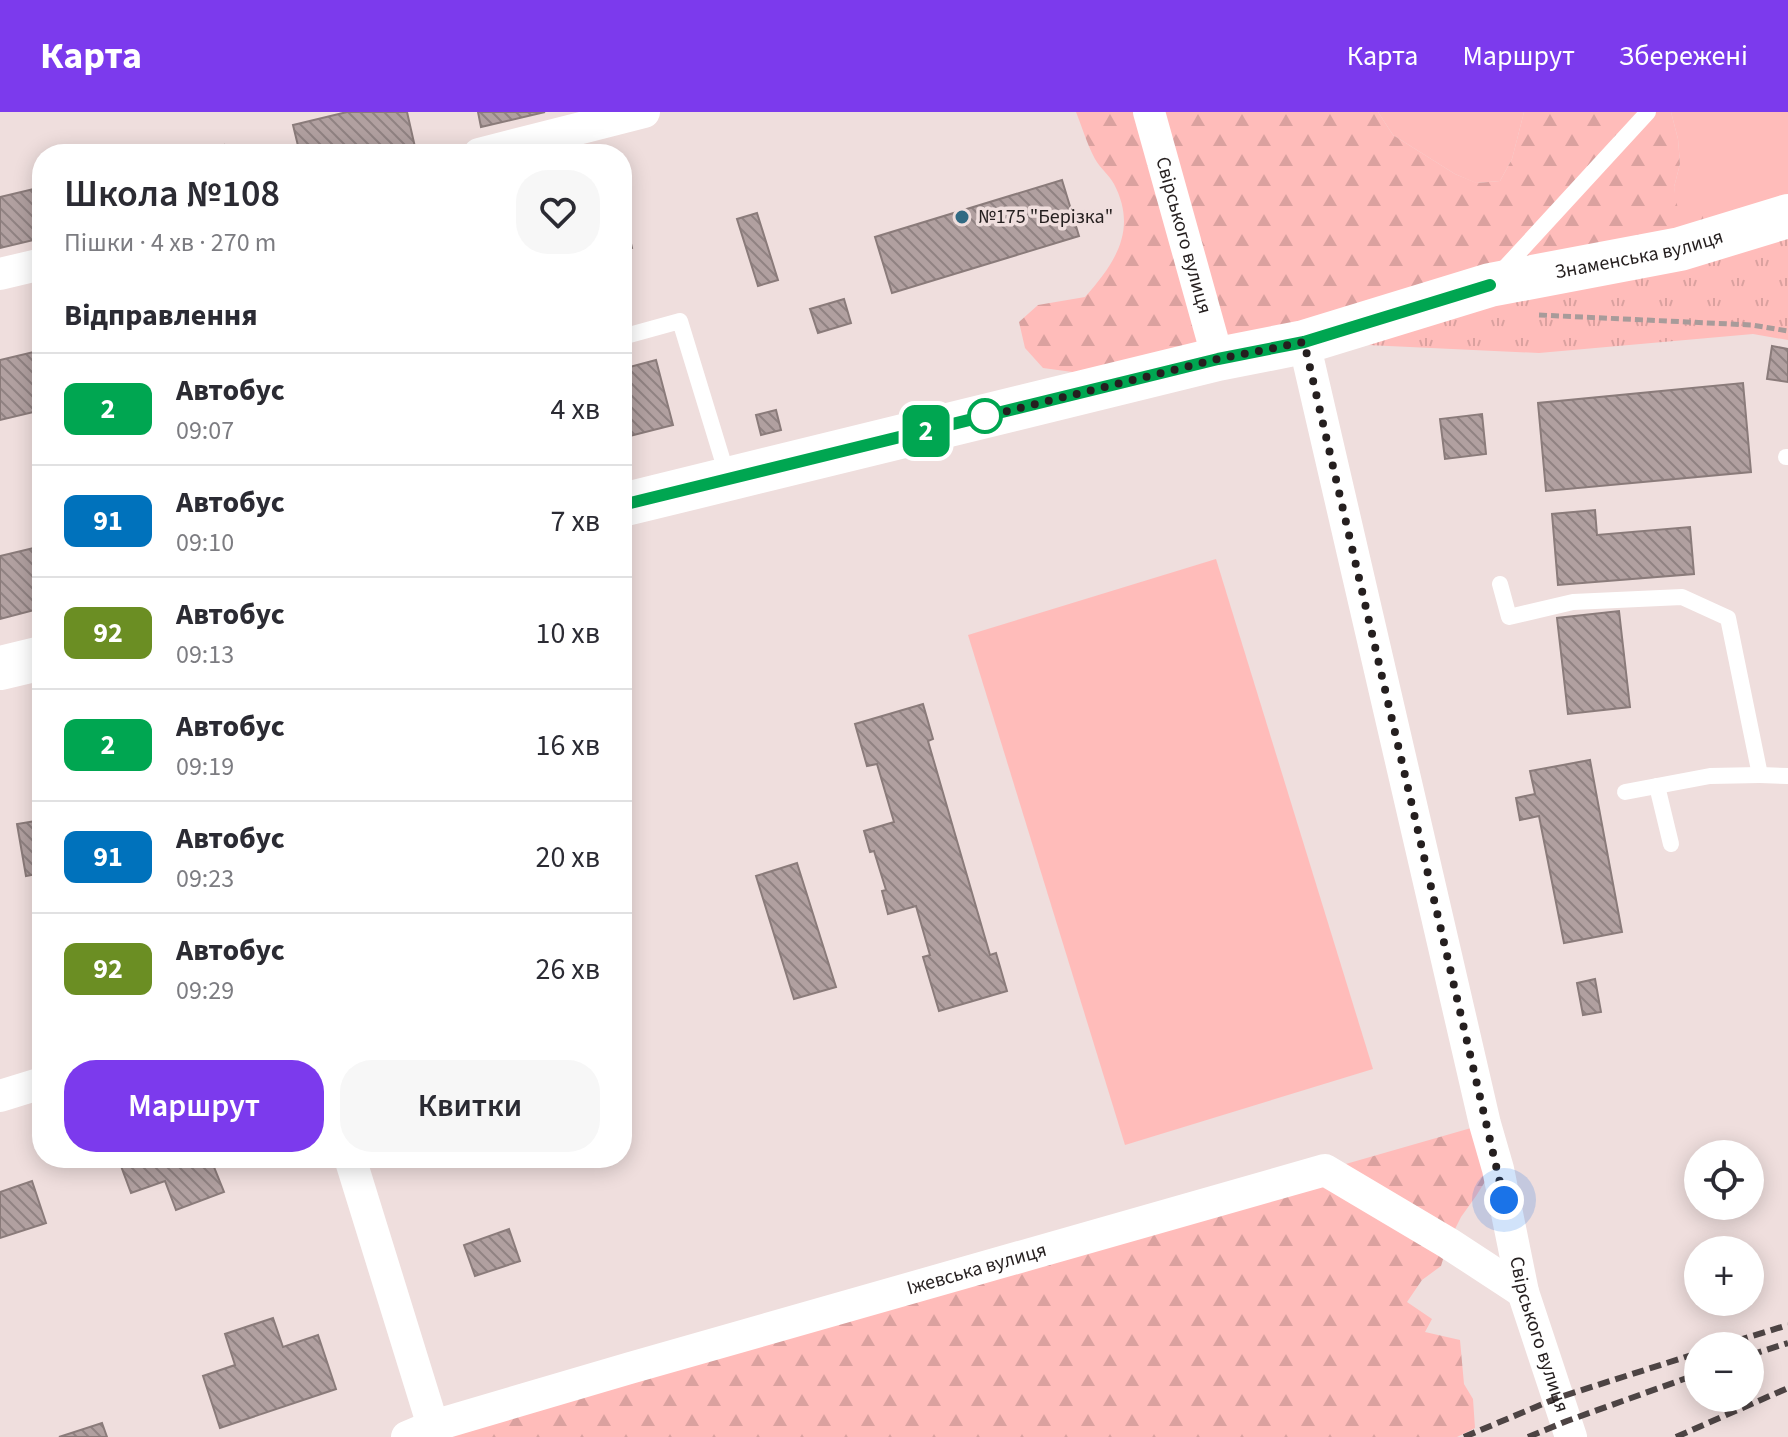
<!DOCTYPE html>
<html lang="uk">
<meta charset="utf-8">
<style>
:root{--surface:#fff;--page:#f7f7f7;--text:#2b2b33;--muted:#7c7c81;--line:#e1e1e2;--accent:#7c3aed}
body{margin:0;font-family:"Source Sans 3",sans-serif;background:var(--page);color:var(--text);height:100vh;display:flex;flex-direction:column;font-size:30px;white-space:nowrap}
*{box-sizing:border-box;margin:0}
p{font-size:26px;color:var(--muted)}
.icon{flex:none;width:44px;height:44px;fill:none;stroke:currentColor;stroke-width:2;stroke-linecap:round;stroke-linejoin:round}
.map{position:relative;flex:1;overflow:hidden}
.details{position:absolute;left:32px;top:32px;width:600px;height:1024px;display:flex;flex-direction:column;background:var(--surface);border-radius:32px;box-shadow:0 4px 20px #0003}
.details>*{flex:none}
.badge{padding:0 16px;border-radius:12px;font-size:28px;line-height:52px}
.tools{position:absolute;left:1684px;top:1028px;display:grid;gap:16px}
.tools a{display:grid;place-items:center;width:80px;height:80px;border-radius:50%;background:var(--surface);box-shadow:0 4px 20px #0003;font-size:40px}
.you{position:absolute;width:40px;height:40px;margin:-20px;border:6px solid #fff;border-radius:50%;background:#1a73e8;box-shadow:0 0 0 12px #1a73e833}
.map>.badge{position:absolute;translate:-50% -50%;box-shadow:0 0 0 4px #fff}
h2{padding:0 32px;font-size:30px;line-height:72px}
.round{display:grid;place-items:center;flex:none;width:84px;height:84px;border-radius:32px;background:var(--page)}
.overview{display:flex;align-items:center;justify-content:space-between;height:136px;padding:0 32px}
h1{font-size:38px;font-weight:600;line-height:60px}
.cta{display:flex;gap:16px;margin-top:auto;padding:16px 32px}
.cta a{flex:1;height:92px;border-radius:32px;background:var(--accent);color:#fff;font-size:32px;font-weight:600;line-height:92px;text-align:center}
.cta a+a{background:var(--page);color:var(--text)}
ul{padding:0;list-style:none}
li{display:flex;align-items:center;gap:24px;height:112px;padding:0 32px;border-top:2px solid var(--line)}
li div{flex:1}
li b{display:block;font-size:30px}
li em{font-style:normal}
li .badge{min-width:88px;font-weight:700;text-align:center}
header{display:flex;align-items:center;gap:48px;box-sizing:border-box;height:112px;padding:0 40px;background:var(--accent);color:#fff}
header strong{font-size:38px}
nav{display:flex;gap:44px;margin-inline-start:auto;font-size:28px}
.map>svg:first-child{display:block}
.green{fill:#ffbcba}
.forest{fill:url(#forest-firs)}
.park{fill:url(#park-tufts)}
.building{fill:url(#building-back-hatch);stroke:#8a7b7a;stroke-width:2}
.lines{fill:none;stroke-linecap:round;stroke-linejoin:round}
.path{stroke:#a89b9a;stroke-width:5;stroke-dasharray:8 4;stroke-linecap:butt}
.service{stroke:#fff;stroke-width:16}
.minor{stroke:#fff;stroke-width:32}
.secondary{stroke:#fff;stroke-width:44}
.rail{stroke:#4d4444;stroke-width:6;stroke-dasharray:12 6;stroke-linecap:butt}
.line-casing{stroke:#fff;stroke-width:18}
.line{stroke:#00a651;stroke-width:12}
.walk{stroke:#251f1f;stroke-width:8;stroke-dasharray:0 14.4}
.poi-dot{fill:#316a83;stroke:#efdedd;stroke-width:3}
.stop-dot{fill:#fff;stroke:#00a651;stroke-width:4}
.labels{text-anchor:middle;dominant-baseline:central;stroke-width:7;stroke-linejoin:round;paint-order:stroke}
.poi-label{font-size:20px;fill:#251f1f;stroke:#efdedd;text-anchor:start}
.street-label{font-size:20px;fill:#251f1f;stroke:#efdedd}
</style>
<header>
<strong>Карта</strong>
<nav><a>Карта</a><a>Маршрут</a><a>Збережені</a></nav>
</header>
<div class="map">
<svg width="1788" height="1325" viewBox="0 0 1788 1325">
<defs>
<pattern id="forest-firs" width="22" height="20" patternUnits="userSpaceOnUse" patternTransform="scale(2)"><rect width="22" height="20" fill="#ffbcba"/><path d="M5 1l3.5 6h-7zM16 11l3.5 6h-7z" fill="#daa19f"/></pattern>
<pattern id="park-tufts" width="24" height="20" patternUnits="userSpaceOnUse" patternTransform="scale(2)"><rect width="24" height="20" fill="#ffbcba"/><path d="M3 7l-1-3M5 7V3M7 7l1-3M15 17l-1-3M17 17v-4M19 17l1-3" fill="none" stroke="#daa19f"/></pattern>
<pattern id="building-back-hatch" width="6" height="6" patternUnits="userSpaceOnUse" patternTransform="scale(2)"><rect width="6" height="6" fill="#b1a0a0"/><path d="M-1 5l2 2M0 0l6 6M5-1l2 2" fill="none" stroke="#908282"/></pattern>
</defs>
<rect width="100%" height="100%" fill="#efdedd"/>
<g class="green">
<path d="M 1378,0 L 1524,0 L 1512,47 L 1500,69 L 1476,71 L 1455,62 L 1393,23 Z"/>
<path d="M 1671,0 L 1788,0 L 1788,104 L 1680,137 L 1674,75 L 1680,52 L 1678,27 Z"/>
<path d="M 1216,447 L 1373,957 L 1125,1033 L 968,523 Z"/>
</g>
<g class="forest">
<path d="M 1076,0 L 1378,0 L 1393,23 L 1455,62 L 1477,71 L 1500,69 L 1512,47 L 1524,0 L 1671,0 L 1678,27 L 1680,52 L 1674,75 L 1678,98 L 1703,104 L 1705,128 L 1087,262 L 1043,256 L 1025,236 L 1019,210 L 1038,193 L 1085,185 C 1115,151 1138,118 1114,72 C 1109,63 1100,56 1095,47 C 1087,32 1082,15 1076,0 Z"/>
<path d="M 1485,1012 L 1488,1065 L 1476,1084 L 1461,1105 L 1448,1131 L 1441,1154 L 1422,1168 L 1407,1190 L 1432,1207 L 1425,1220 L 1460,1228 L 1464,1272 L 1473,1287 L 1475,1316 L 1457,1325 L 407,1325 L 845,1196 Z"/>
</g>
<path class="park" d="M 1788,104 L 1788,228 L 1753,222 L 1539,241 L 1304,230 Z"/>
<g class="building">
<path d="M 347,0 L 407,0 L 415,35 L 386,42 L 300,42 L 293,13 Z"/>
<path d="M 478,0 L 545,0 L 481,15 Z"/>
<path d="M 224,33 L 226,42 L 184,42 Z"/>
<path d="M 1062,68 L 1079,124 L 892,181 L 875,125 Z"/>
<path d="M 42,75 L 42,126 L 0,136 L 0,85 Z"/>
<path d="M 622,92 L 632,136 L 622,138 Z"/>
<path d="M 757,101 L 778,168 L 758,174 L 737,107 Z"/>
<path d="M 844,187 L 851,211 L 818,221 L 810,197 Z"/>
<path d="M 1772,234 L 1788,237 L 1788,270 L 1767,267 Z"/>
<path d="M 42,238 L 42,298 L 0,308 L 0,248 Z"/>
<path d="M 656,248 L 673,313 L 622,326 L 622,257 Z"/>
<path d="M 1743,271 L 1751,360 L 1546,379 L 1538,291 Z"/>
<path d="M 776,298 L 781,318 L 761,323 L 756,303 Z"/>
<path d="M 1482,302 L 1486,342 L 1445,347 L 1440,307 Z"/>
<path d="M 1595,398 L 1597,423 L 1690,415 L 1694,462 L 1558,473 L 1552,402 Z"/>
<path d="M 42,434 L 42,496 L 0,507 L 0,444 Z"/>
<path d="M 1619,499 L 1630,595 L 1568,602 L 1557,506 Z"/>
<path d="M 923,592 L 933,627 L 928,629 L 990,843 L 996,841 L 1007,879 L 939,899 L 923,845 L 930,843 L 916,794 L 888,802 L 882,779 L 886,778 L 874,739 L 870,740 L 864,719 L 894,710 L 877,652 L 867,654 L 855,612 Z"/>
<path d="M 1590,648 L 1622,820 L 1564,831 L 1539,704 L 1520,708 L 1516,686 L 1535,682 L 1530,659 Z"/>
<path d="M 42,708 L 42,761 L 26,764 L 17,712 Z"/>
<path d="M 797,751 L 836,875 L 794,887 L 756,764 Z"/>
<path d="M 1595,867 L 1601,900 L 1583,903 L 1577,871 Z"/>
<path d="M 118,1046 L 222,1046 L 212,1050 L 224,1080 L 176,1098 L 165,1069 L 131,1081 Z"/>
<path d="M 32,1069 L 46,1111 L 0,1126 L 0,1080 Z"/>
<path d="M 509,1117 L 520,1149 L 475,1164 L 464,1133 Z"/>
<path d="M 273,1206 L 283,1235 L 318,1223 L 336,1277 L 220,1316 L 203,1264 L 235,1253 L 225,1222 Z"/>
<path d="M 102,1311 L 107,1325 L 59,1325 Z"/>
</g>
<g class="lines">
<path class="path" d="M 1539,203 L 1752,213 L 1788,219"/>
<g class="service">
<path d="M 1500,161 L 1648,0"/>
<path d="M 622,225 L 680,209 L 728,366"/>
<path d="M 1786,345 L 1788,345"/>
<path d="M 1500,472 L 1509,505 L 1573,490 L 1682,485 L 1728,506 L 1760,663 L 1788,664"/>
<path d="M 1657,674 L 1671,732"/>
<path d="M 1625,680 L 1710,664 L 1760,663"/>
</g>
<g class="minor">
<path id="s1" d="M 1149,0 L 1218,247"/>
<path d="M 479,42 L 644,0"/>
<path d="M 0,162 L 42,152"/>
<path id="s2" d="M 1304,230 L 1485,1012 L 1498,1057 L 1523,1180 L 1571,1325"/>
<path d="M 0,984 L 42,971"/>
<path d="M 350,1046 L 433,1314"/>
<path id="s3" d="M 407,1325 L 433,1314 L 630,1256 L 1325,1058 L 1448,1131 L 1523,1180"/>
</g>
<g class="secondary">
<path id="s4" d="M 622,393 L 1218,247 L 1304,230 L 1490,173 L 1680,137 L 1788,104"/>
<path d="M 0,556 L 42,546"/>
</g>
<g class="rail">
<path d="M 1719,1234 L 1788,1213"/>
<path d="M 1750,1243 L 1788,1231"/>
<path d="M 1464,1325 L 1557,1286 L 1698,1241"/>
<path d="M 1528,1325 L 1567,1309 L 1698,1262"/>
<path d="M 1676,1325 L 1788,1276"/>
</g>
</g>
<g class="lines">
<defs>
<path id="line" d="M 622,393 L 1218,247 L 1304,230 L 1490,173"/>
</defs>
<use href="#line" class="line-casing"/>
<use href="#line" class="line"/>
<path class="walk" d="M 985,304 L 975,307 L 1218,247 L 1304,230 L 1504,1088"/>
</g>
<circle class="poi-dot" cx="962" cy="105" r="8"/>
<circle class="stop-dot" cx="985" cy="304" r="16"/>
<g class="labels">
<g class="poi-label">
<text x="978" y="105">№175 "Берізка"</text>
</g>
<g class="street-label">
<text stroke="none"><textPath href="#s1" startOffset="128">Свірського вулиця</textPath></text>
<text stroke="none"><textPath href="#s4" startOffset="1048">Знаменська вулиця</textPath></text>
<text stroke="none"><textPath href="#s3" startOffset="594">Іжевська вулиця</textPath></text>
<text stroke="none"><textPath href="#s2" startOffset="1020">Свірського вулиця</textPath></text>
</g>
</g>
</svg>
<div class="tools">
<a><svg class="icon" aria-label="locate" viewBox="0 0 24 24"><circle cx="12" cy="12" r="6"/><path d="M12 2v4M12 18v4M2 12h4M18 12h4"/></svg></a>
<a>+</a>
<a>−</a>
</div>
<div class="you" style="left:1504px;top:1088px"></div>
<b class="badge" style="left:926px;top:319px;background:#00a651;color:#fff">2</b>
<section class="details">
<div class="overview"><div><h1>Школа №108</h1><p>Пішки · 4 хв · 270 m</p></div><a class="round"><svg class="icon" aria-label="heart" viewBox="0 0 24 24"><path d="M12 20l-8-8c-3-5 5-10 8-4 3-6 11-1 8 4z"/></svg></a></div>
<h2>Відправлення</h2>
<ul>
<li><span class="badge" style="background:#00a651;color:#fff">2</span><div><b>Автобус</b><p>09:07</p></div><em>4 хв</em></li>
<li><span class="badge" style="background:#0072bc;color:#fff">91</span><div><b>Автобус</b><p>09:10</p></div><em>7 хв</em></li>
<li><span class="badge" style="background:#6b8e23;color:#fff">92</span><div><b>Автобус</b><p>09:13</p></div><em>10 хв</em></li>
<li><span class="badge" style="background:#00a651;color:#fff">2</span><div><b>Автобус</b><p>09:19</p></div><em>16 хв</em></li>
<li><span class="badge" style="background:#0072bc;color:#fff">91</span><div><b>Автобус</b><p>09:23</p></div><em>20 хв</em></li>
<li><span class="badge" style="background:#6b8e23;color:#fff">92</span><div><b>Автобус</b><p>09:29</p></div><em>26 хв</em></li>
</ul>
<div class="cta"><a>Маршрут</a><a>Квитки</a></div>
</section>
</div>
